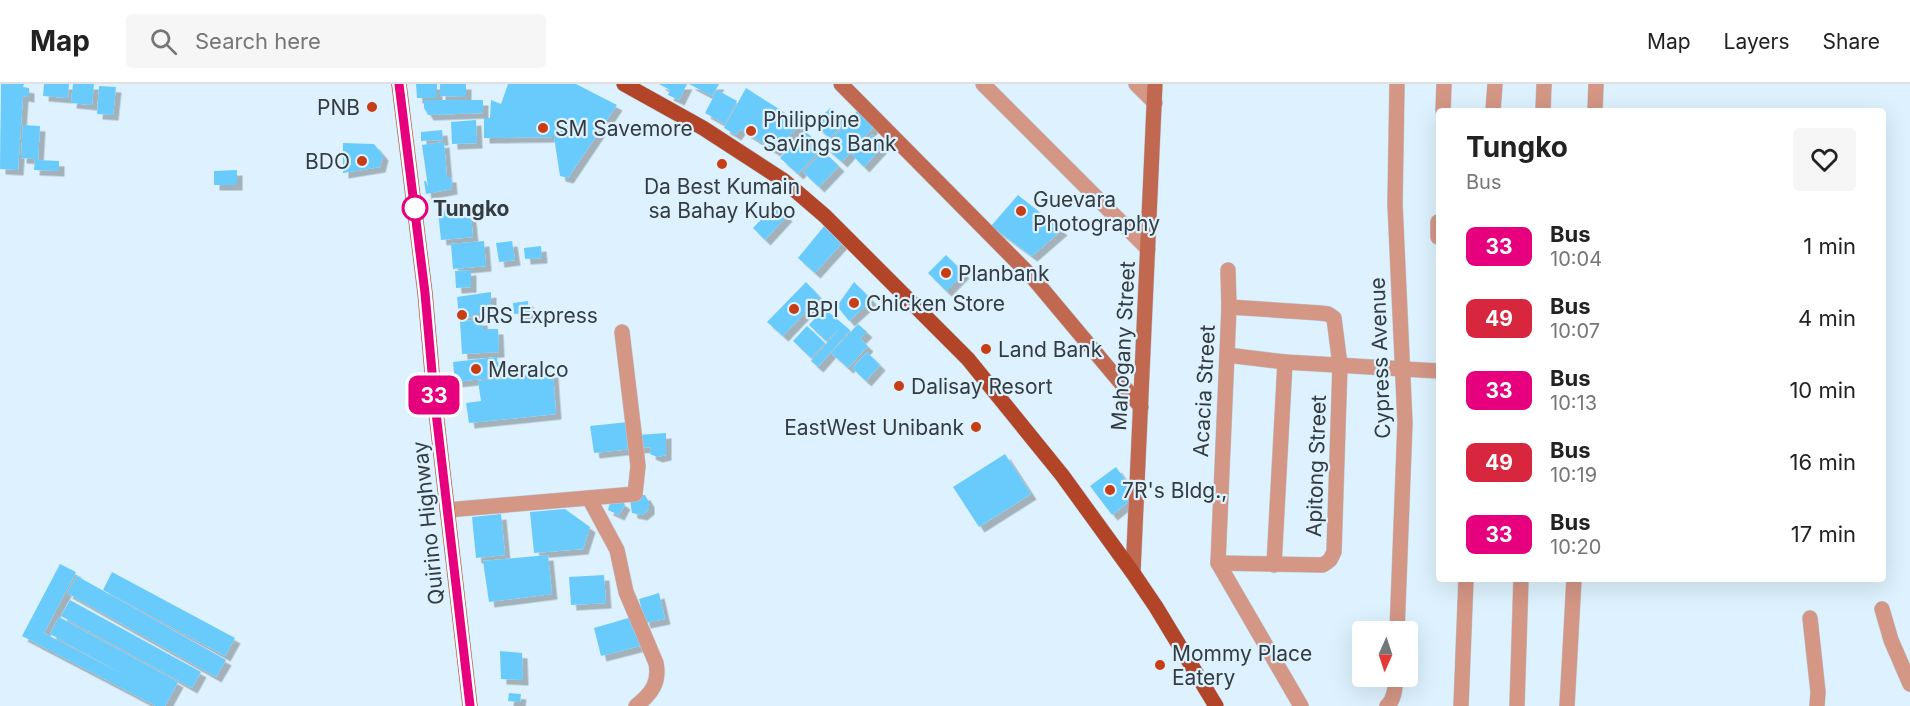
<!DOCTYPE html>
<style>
:root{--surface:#fff;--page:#f6f6f6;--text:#222;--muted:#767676;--line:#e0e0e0}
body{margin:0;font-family:Inter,sans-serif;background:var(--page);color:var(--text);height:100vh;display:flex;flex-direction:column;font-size:22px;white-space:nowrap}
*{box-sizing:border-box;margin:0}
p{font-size:20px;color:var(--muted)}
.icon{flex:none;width:33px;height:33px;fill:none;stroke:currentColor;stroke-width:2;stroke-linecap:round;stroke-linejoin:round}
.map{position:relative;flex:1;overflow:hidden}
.side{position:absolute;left:1436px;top:24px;width:450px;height:474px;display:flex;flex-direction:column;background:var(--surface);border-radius:6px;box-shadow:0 6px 24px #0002}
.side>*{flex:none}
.badge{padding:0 12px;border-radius:9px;font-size:21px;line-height:39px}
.needle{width:39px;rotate:183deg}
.buttons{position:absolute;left:1352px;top:537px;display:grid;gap:12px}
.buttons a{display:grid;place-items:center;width:66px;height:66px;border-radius:6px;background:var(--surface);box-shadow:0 6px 24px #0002;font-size:30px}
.map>.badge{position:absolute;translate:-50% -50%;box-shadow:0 0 0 3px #fff}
.round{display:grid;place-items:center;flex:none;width:63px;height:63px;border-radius:6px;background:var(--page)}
.summary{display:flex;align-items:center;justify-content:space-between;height:102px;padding:0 30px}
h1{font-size:28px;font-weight:700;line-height:45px}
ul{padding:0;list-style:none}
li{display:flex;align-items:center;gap:18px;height:72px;padding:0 30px}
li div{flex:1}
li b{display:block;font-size:22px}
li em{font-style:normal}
li .badge{min-width:66px;font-weight:700;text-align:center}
header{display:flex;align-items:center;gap:36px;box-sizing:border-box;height:84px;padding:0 30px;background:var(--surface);border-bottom:2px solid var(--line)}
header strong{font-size:28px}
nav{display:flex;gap:33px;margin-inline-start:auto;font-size:21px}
.search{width:420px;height:54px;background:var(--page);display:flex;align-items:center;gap:15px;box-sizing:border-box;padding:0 21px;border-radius:6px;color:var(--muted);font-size:22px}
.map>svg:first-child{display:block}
.building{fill:#69cbfc;filter:url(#shadow)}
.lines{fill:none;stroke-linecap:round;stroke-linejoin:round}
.street-casing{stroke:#bbced8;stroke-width:16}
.secondary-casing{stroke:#bbced8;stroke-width:16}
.primary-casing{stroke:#bbced8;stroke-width:16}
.street{stroke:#d49685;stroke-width:15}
.secondary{stroke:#c16851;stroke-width:15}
.primary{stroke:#b24427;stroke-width:15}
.line-casing{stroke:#fff;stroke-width:14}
.line{stroke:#e6007e;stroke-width:9}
.poi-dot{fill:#c73e15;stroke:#ddf2fe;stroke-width:2}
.stop-dot{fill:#fff;stroke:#e6007e;stroke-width:3}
.labels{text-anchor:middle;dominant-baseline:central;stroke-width:4.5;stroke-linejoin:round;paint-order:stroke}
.poi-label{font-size:21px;fill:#343c41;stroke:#ddf2fe;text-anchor:start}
.stop-label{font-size:21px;font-weight:bold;fill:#343c41;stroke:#ddf2fe;text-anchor:start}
.street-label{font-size:21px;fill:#343c41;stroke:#ddf2fe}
</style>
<header>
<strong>Map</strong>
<div class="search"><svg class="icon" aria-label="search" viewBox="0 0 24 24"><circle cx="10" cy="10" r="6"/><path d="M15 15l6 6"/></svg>Search here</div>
<nav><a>Map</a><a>Layers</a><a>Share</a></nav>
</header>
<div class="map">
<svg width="1910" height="622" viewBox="0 0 1910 622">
<defs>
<filter id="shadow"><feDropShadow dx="5.5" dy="5.5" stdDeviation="0" flood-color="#0004"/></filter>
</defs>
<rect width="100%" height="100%" fill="#ddf2fe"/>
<g class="building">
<path d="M 1,0 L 24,0 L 23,3 L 29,4 L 29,13 L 23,12 L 18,86 L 0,85 Z"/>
<path d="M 44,0 L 69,0 L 68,14 L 43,12 Z"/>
<path d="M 73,0 L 94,0 L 92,21 L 71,19 Z"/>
<path d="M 416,0 L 437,0 L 437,14 L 417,14 Z"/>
<path d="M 440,0 L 466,0 L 466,13 L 440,12 Z"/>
<path d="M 508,0 L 576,0 L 617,21 L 568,94 L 560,92 L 554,53 L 484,54 L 484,34 L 490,34 L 491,16 L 501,20 Z"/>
<path d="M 659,0 L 687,0 L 679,16 L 668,11 L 670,6 Z"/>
<path d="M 689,0 L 719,0 L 712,12 Z"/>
<path d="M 99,2 L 116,3 L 113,31 L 97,30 Z"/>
<path d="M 746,4 L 801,39 L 775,67 L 740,45 L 736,51 L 724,44 Z"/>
<path d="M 717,6 L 737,17 L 725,40 L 705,29 Z"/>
<path d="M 424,16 L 483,16 L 483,29 L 428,31 L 424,24 Z"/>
<path d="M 830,24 L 845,38 L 830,54 L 817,43 L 820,40 L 817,37 Z"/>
<path d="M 859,25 L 876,40 L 842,78 L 825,63 Z"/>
<path d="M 476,36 L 477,59 L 452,60 L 451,38 Z"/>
<path d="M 23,41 L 40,42 L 38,76 L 59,77 L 59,87 L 34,86 L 35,75 L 21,74 Z"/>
<path d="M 442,46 L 443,56 L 421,57 L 421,48 Z"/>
<path d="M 805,47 L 823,63 L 798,90 L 780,74 Z"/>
<path d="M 872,50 L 884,61 L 864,83 L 852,71 Z"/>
<path d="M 444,58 L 447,93 L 451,93 L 452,105 L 426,110 L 424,97 L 426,97 L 428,103 L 422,61 Z"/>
<path d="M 343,59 L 374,60 L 383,71 L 380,83 L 343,89 Z"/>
<path d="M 823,67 L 839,82 L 819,103 L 803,88 Z"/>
<path d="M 237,86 L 237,101 L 214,101 L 214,87 Z"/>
<path d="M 1018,111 L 1062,146 L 1032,172 L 991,142 Z"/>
<path d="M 775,121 L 787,132 L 765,156 L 753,144 Z"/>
<path d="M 470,123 L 473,153 L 441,156 L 438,127 Z"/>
<path d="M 825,141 L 844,157 L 815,189 L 798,174 Z"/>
<path d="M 484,157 L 486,182 L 453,185 L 451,160 Z"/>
<path d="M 512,157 L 515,176 L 499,178 L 496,159 Z"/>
<path d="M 541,162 L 542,174 L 525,175 L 524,164 Z"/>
<path d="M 946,171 L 964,189 L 946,207 L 928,189 Z"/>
<path d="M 471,186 L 471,203 L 456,204 L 455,187 Z"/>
<path d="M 806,198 L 820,213 L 783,252 L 767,238 Z"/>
<path d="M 854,198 L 872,216 L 849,237 L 837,222 Z"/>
<path d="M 491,208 L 491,221 L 482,222 L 482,230 L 472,230 L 473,233 L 459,234 L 457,213 Z"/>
<path d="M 528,217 L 529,229 L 514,230 L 513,219 Z"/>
<path d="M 824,224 L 850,246 L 818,283 L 811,277 L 840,244 L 826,257 L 809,241 Z"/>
<path d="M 482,236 L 483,245 L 498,245 L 499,268 L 462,270 L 460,237 Z"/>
<path d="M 858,240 L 867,248 L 860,255 L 868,262 L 848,284 L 831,269 Z"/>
<path d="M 807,242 L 825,259 L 811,274 L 793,257 Z"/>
<path d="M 867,268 L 880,281 L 866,297 L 852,284 Z"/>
<path d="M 497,273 L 500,293 L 455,298 L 453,278 Z"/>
<path d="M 553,288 L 556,330 L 469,339 L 466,319 L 481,317 L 478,297 Z"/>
<path d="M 628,338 L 631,365 L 594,369 L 590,342 Z"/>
<path d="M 666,349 L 666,371 L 657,373 L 650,370 L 651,363 L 637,364 L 637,351 Z"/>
<path d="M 1005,370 L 1031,410 L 979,443 L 953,403 Z"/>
<path d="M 1116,383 L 1131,404 L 1124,409 L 1130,417 L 1112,431 L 1090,402 Z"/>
<path d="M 636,411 L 645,411 L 649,418 L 649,425 L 642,431 L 632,429 L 630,416 Z"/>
<path d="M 616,414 L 625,420 L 619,431 L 608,426 L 611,415 Z"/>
<path d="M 565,425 L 590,443 L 583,465 L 534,469 L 530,428 Z"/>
<path d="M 501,430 L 505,471 L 476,474 L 472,433 Z"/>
<path d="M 548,471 L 552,510 L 489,518 L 483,477 Z"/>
<path d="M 60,480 L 76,488 L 44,549 L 124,591 L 50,550 L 59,533 L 178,598 L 165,622 L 156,622 L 22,552 Z"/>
<path d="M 112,488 L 235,554 L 225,572 L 103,506 Z"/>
<path d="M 604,491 L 606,519 L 571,521 L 569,493 Z"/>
<path d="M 77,492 L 226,576 L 216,593 L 67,509 Z"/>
<path d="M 659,509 L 665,535 L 645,539 L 639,515 Z"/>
<path d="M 70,516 L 201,588 L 192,604 L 61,532 Z"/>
<path d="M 632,533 L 640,562 L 601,572 L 594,544 Z"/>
<path d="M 500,567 L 522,569 L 523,596 L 501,595 Z"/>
<path d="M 509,609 L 521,610 L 520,618 L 508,617 Z"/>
</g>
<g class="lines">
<defs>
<g id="street">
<path d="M 983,0 L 1148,165"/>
<path d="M 1136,0 L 1155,19"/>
<path d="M 1443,27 L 1444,0"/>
<path d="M 1493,27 L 1495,0"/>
<path d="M 1543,27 L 1544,0"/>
<path d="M 1595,27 L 1596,0"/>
<path d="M 1438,138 L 1438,153"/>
<path d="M 1228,186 L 1229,223 L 1218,479 L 1301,622"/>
<path d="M 1227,271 L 1285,278 L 1438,287"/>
<path d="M 589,414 L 617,466 L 626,508 L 656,579 C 660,599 651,610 636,622"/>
<path d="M 447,426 L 635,410 L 638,382 L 622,248"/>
<path d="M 1218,479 L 1323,481 L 1330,476 L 1334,468 L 1340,281 L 1334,234 L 1328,230 L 1320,229 L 1229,223"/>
<path d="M 1274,481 L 1285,278"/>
<path d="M 1882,525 L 1891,556 L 1910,600"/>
<path d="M 1810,534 L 1818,608 L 1817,622"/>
<path d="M 1397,548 L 1405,339 L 1395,120 L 1397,0"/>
<path d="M 1387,622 C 1395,615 1395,603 1396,592"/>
<path d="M 1461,622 L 1466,495"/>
<path d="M 1517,622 L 1521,495"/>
<path d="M 1567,622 L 1574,495"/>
</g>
<g id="secondary">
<path d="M 841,0 L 1033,194 L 1141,323"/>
<path d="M 1133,489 L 1155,0"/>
</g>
<g id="primary">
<path d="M 399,0 L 425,209 L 434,311 L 470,622"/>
<path d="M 624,0 L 703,44 L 783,96 L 825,132 L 968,275 L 1062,391 L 1133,489 L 1156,523 L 1216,622"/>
</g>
</defs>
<use href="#street" class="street-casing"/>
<use href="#secondary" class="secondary-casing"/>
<use href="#primary" class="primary-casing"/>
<use href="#street" class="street"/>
<use href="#secondary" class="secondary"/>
<use href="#primary" class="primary"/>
</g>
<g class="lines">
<defs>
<path id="line" d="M 399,0 L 425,209 L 434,311 L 470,622"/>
</defs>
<use href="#line" class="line-casing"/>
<use href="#line" class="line"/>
</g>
<g class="poi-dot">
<circle cx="372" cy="23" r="6"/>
<circle cx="543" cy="44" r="6"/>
<circle cx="751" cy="47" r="6"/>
<circle cx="362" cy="77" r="6"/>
<circle cx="722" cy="80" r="6"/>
<circle cx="1021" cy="127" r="6"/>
<circle cx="946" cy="189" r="6"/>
<circle cx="854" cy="219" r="6"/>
<circle cx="794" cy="225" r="6"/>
<circle cx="462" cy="231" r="6"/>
<circle cx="986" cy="265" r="6"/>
<circle cx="476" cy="285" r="6"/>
<circle cx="899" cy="302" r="6"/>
<circle cx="976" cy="343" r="6"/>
<circle cx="1110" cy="406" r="6"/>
<circle cx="1160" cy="581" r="6"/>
</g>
<circle class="stop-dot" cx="415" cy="124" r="12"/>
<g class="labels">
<g class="poi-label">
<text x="360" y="23" text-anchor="end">PNB</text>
<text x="763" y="35">Philippine<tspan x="763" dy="24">Savings Bank</tspan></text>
<text x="555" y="44">SM Savemore</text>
<text x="350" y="77" text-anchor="end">BDO</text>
<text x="722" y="102" text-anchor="middle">Da Best Kumain<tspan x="722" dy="24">sa Bahay Kubo</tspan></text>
<text x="1033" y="115">Guevara<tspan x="1033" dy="24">Photography</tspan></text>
<text x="958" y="189">Planbank</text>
<text x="866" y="219">Chicken Store</text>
<text x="806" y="225">BPI</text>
<text x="474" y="231">JRS Express</text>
<text x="998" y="265">Land Bank</text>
<text x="488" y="285">Meralco</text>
<text x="911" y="302">Dalisay Resort</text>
<text x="964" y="343" text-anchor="end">EastWest Unibank</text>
<text x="1122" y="406">7R's Bldg.,</text>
<text x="1172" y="569">Mommy Place<tspan x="1172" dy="24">Eatery</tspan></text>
</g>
<g class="stop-label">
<text x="433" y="124">Tungko</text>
</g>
<g class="street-label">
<text transform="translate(1123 262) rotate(-87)">Mahogany Street</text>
<text transform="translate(1380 274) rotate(-92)">Cypress Avenue</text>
<text transform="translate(1204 307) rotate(-87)">Acacia Street</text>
<text transform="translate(1316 382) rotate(-88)">Apitong Street</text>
<text transform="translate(428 439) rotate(-96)">Quirino Highway</text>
</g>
</g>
</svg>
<div class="buttons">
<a><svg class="needle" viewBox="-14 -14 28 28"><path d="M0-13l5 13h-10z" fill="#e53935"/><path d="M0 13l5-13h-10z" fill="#767676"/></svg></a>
</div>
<b class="badge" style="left:434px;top:311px;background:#e6007e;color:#fff">33</b>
<section class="side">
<div class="summary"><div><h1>Tungko</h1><p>Bus</p></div><a class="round"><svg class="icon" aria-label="heart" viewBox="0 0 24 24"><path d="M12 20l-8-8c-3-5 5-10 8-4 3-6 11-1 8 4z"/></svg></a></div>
<ul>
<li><span class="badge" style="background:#e6007e;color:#fff">33</span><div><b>Bus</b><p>10:04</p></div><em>1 min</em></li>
<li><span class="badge" style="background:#d7263d;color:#fff">49</span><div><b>Bus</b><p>10:07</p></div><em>4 min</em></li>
<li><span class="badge" style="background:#e6007e;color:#fff">33</span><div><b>Bus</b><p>10:13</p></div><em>10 min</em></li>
<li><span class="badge" style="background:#d7263d;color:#fff">49</span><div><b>Bus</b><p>10:19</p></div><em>16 min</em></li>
<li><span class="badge" style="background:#e6007e;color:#fff">33</span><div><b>Bus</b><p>10:20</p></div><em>17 min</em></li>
</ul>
</section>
</div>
